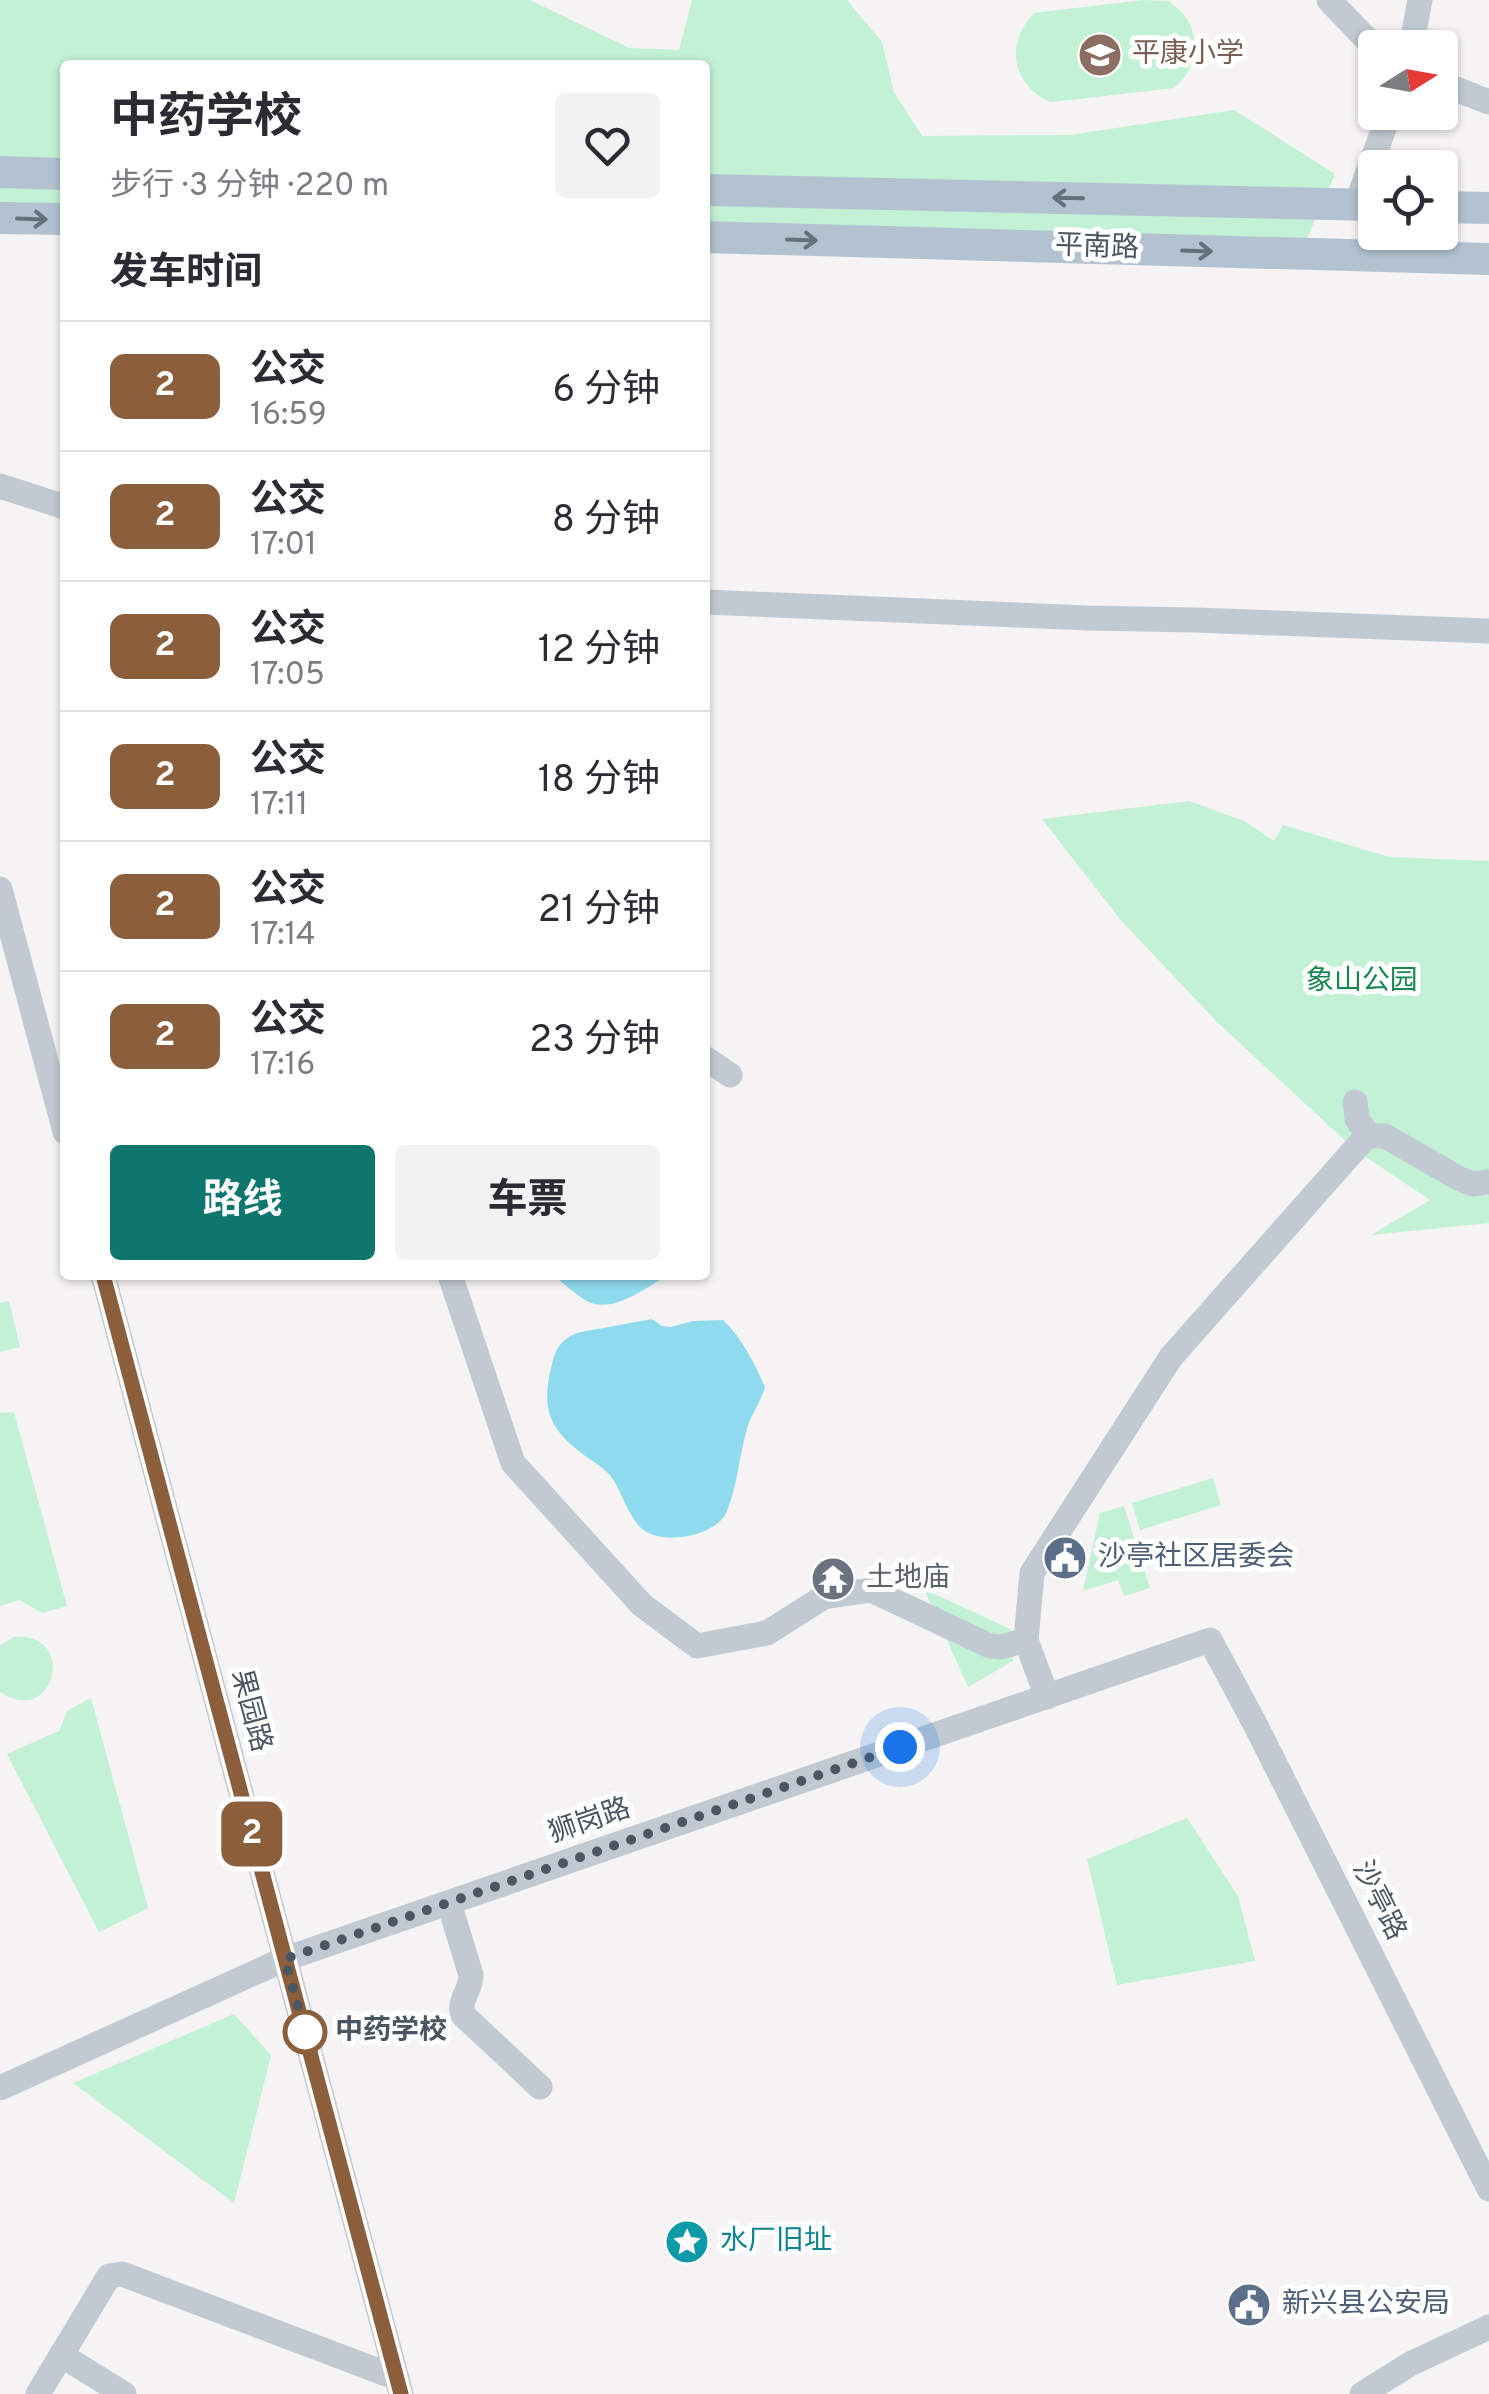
<!DOCTYPE html>
<html lang="zh">
<meta charset="utf-8">
<style>
:root{--surface:#fff;--page:#f2f2f3;--text:#2b2b33;--muted:#7c7c81;--line:#e1e1e2;--accent:#0f766e}
body{margin:0;font-family:Overpass,"Noto Sans SC",sans-serif;background:var(--page);color:var(--text);height:100vh;display:flex;flex-direction:column;font-size:38px;white-space:nowrap}
*{box-sizing:border-box;margin:0}
p{font-size:32px;color:var(--muted)}
.icon{flex:none;width:55px;height:55px;fill:none;stroke:currentColor;stroke-width:2;stroke-linecap:round;stroke-linejoin:round}
.map{position:relative;flex:1;overflow:hidden}
.side{position:absolute;left:60px;top:60px;width:650px;height:1220px;display:flex;flex-direction:column;background:var(--surface);border-radius:10px;box-shadow:0 2px 8px #0004}
.side>*{flex:none}
.badge{padding:0 20px;border-radius:15px;font-size:35px;line-height:65px}
.needle{width:65px;rotate:79deg}
.buttons{position:absolute;left:1358px;top:30px;display:grid;gap:20px}
.buttons a{display:grid;place-items:center;width:100px;height:100px;border-radius:10px;background:var(--surface);box-shadow:0 2px 8px #0004;font-size:50px}
.you{position:absolute;width:50px;height:50px;margin:-25px;border:8px solid #fff;border-radius:50%;background:#1a73e8;box-shadow:0 0 0 15px #1a73e833}
.map>.badge{position:absolute;translate:-50% -50%;box-shadow:0 0 0 5px #fff}
h2{padding:0 50px;font-size:38px;line-height:90px}
.round{display:grid;place-items:center;flex:none;width:105px;height:105px;border-radius:10px;background:var(--page)}
.summary{display:flex;align-items:center;justify-content:space-between;height:170px;padding:0 50px}
h1{font-size:48px;font-weight:700;line-height:75px}
.action{display:flex;gap:20px;margin-top:auto;padding:20px 50px}
.action a{flex:1;height:115px;border-radius:10px;background:var(--accent);color:#fff;font-size:40px;font-weight:700;line-height:115px;text-align:center}
.action a+a{background:var(--page);color:var(--text)}
ul{padding:0;list-style:none}
li{display:flex;align-items:center;gap:30px;height:130px;padding:0 50px;border-top:2px solid var(--line)}
li div{flex:1}
li b{display:block;font-size:38px}
li em{font-style:normal}
li .badge{min-width:110px;font-weight:700;text-align:center}
.map>svg:first-child{display:block}
.green{fill:#c3f1d5}
.water{fill:#90daee}
.lines{fill:none;stroke-linecap:round;stroke-linejoin:round}
.minor{stroke:#c1cad2;stroke-width:25}
.major{stroke:#b3c2d1;stroke-width:32}
.oneway{stroke:#64717d}
.line-casing{stroke:#fff;stroke-width:22}
.line{stroke:#8b5e3c;stroke-width:15}
.walk{stroke:#4a5661;stroke-width:10;stroke-dasharray:0 18}
.stop-dot{fill:#fff;stroke:#8b5e3c;stroke-width:5}
.labels{text-anchor:middle;dominant-baseline:central;stroke-width:10;stroke-linejoin:round;paint-order:stroke}
.education-label{font-size:28px;fill:#785e54;stroke:#fff;text-anchor:start}
.street-label{font-size:28px;fill:#4a5661;stroke:#fff}
.park-label{font-size:28px;fill:#17864f;stroke:#fff}
.service-label{font-size:28px;fill:#4e5e75;stroke:#fff;text-anchor:start}
.worship-label{font-size:28px;fill:#5b616d;stroke:#fff;text-anchor:start}
.stop-label{font-size:28px;font-weight:bold;fill:#4a5661;stroke:#fff;text-anchor:start}
.culture-label{font-size:28px;fill:#0d838f;stroke:#fff;text-anchor:start}
</style>
<div class="map">
<svg width="1489" height="2394" viewBox="0 0 1489 2394">
<rect width="100%" height="100%" fill="#f5f3f3"/>
<g class="green">
<path d="M 0,0 L 530,0 L 629,48 L 679,50 L 692,0 L 847,0 L 882,42 L 894,92 L 922,136 L 1070,135 L 1234,110 L 1335,174 L 1300,254 L 705,237 L 705,65 L 65,65 L 65,219 L 0,218 Z"/>
<path d="M 1143,0 L 1169,1 C 1175,7 1183,12 1187,19 C 1201,42 1195,72 1174,88 L 1052,102 C 1042,100 1039,96 1031,89 C 1008,66 1013,35 1034,13 Z"/>
<path d="M 1189,801 L 1244,821 L 1274,841 L 1283,825 L 1389,857 L 1489,861 L 1489,1223 L 1371,1235 L 1430,1200 L 1354,1149 L 1216,1021 L 1119,918 L 1042,819 Z"/>
<path d="M 9,1301 L 20,1347 L 0,1352 L 0,1303 Z"/>
<path d="M 14,1412 L 67,1606 L 42,1613 L 20,1600 L 0,1606 L 0,1413 Z"/>
<path d="M 1213,1478 L 1221,1505 L 1140,1530 L 1132,1503 Z"/>
<path d="M 1124,1506 L 1150,1588 L 1124,1596 L 1118,1580 L 1083,1591 L 1100,1513 Z"/>
<path d="M 924,1589 L 1010,1629 L 1013,1661 L 968,1687 Z"/>
<path d="M 14,1637 C 79,1632 54,1729 0,1692 L 0,1646 Z"/>
<path d="M 91,1698 L 148,1908 L 99,1932 L 7,1754 L 59,1731 L 67,1711 Z"/>
<path d="M 1187,1818 L 1238,1896 L 1255,1961 L 1117,1985 L 1087,1859 Z"/>
<path d="M 234,2014 L 271,2055 L 234,2203 L 73,2083 Z"/>
</g>
<g class="water">
<path d="M 553,1275 L 668,1275 C 645,1288 611,1316 585,1300 C 574,1293 563,1283 553,1275 Z"/>
<path d="M 652,1319 L 662,1326 L 671,1327 L 693,1321 L 723,1320 C 742,1338 755,1364 765,1387 C 761,1402 751,1414 747,1429 C 739,1455 738,1484 727,1511 C 717,1537 659,1547 640,1527 C 628,1514 623,1496 614,1481 C 609,1472 600,1466 591,1460 C 552,1432 539,1414 552,1364 C 556,1347 563,1337 581,1332 Z"/>
</g>
<g class="lines">
<g class="minor">
<path d="M 1329,0 L 1375,48"/>
<path d="M 1411,48 L 1420,0"/>
<path d="M 1440,83 L 1489,102"/>
<path d="M 1356,205 L 1390,112"/>
<path d="M 0,486 L 65,507"/>
<path d="M 705,602 L 1088,618 L 1195,620 L 1489,631"/>
<path d="M 0,889 L 65,1132"/>
<path d="M 705,1058 L 730,1075"/>
<path d="M 1355,1102 L 1357,1119 L 1369,1136"/>
<path d="M 103,1275 L 401,2394"/>
<path d="M 450,1275 L 513,1463 L 642,1605 L 697,1646 L 767,1633 L 824,1597 L 871,1590 L 990,1646 L 1001,1647 L 1026,1640"/>
<path d="M 1047,1697 L 1026,1640 L 1032,1573 L 1171,1357 L 1364,1139 L 1369,1136 L 1385,1136 L 1460,1179 L 1472,1184 L 1489,1182"/>
<path d="M 449,1903 L 471,1975 C 471,1991 458,2000 463,2015 L 540,2087"/>
<path d="M 0,2088 L 285,1959 L 1210,1640 L 1255,1724 L 1489,2189"/>
<path d="M 61,2355 L 124,2394"/>
<path d="M 38,2394 L 109,2276 L 122,2274 L 397,2378"/>
<path d="M 1362,2394 L 1410,2364 L 1489,2327"/>
</g>
<g class="major">
<path d="M 0,172 L 65,174"/>
<path d="M 705,190 L 1375,205"/>
<path d="M 1440,207 L 1489,208"/>
<path d="M 0,218 L 65,219"/>
<path d="M 705,237 L 1489,259"/>
</g>
</g>
<defs><path id="oneway-shaft" d="M-6 0H5M1.5-3L5.5 0L1.5 3" fill="none" stroke-width="1.6" stroke-linecap="round" stroke-linejoin="round" transform="scale(2.5)"/></defs>
<g class="oneway">
<use href="#oneway-shaft" transform="translate(1068 198) rotate(-179)"/>
<use href="#oneway-shaft" transform="translate(32 219) rotate(2)"/>
<use href="#oneway-shaft" transform="translate(802 240) rotate(2)"/>
<use href="#oneway-shaft" transform="translate(1197 251) rotate(2)"/>
</g>
<g class="lines">
<defs>
<path id="line" d="M 103,1275 L 401,2394"/>
</defs>
<use href="#line" class="line-casing"/>
<use href="#line" class="line"/>
<path class="walk" d="M 305,2032 L 306,2036 L 285,1959 L 900,1747"/>
</g>
<defs>
<symbol id="school-disc" viewBox="-11 -11 22 22"><circle r="9.5" fill="#8d6e63" stroke="#fff"/><path d="M0-5L7-2L0 1L-7-2ZM-4 1L0 2.5L4 1V4Q0 6-4 4Z" fill="#fff"/></symbol>
<symbol id="civic-disc" viewBox="-11 -11 22 22"><circle r="9.5" fill="#5c6f8a" stroke="#fff"/><path d="M-.6-6.5H3V-4.5H.6V-3L4-1V1h2V6H-6V1h2V-1L-.6-3ZM-1.2 2.5V6h2.4V2.5Z" fill="#fff"/></symbol>
<symbol id="temple-disc" viewBox="-11 -11 22 22"><circle r="9.5" fill="#6b7280" stroke="#fff"/><path d="M0-6L5-2H3V0L6.5 2.5H4V6H1.5V3h-3V6H-4V2.5H-6.5L-3 0V-2H-5Z" fill="#fff"/></symbol>
<symbol id="sight-disc" viewBox="-11 -11 22 22"><circle r="9.5" fill="#0f9aa8" stroke="#fff"/><path d="M0-6L1.8-2.2L6-1.7L2.9 1.2L3.7 5.4L0 3.3L-3.7 5.4L-2.9 1.2L-6-1.7L-1.8-2.2Z" fill="#fff"/></symbol>
</defs>
<g fill-rule="evenodd">
<use href="#school-disc" x="1075" y="30" width="50" height="50"/>
<use href="#civic-disc" x="1040" y="1533" width="50" height="50"/>
<use href="#temple-disc" x="808" y="1554" width="50" height="50"/>
<use href="#sight-disc" x="662" y="2217" width="50" height="50"/>
<use href="#civic-disc" x="1224" y="2280" width="50" height="50"/>
</g>
<circle class="stop-dot" cx="305" cy="2032" r="20"/>
<g class="labels">
<g class="education-label">
<text x="1132" y="55">平康小学</text>
</g>
<g class="street-label">
<text transform="translate(1097 248) rotate(2)">平南路</text>
<text transform="translate(250 1711) rotate(75)">果园路</text>
<text transform="translate(590 1822) rotate(-19)">狮岗路</text>
<text transform="translate(1378 1901) rotate(63)">沙亭路</text>
</g>
<g class="park-label">
<text x="1362" y="982">象山公园</text>
</g>
<g class="service-label">
<text x="1098" y="1558">沙亭社区居委会</text>
<text x="1282" y="2305">新兴县公安局</text>
</g>
<g class="worship-label">
<text x="866" y="1579">土地庙</text>
</g>
<g class="stop-label">
<text x="335" y="2032">中药学校</text>
</g>
<g class="culture-label">
<text x="720" y="2242">水厂旧址</text>
</g>
</g>
</svg>
<div class="buttons">
<a><svg class="needle" viewBox="-14 -14 28 28"><path d="M0-13l5 13h-10z" fill="#e53935"/><path d="M0 13l5-13h-10z" fill="#7c7c81"/></svg></a>
<a><svg class="icon" aria-label="locate" viewBox="0 0 24 24"><circle cx="12" cy="12" r="6"/><path d="M12 2v4M12 18v4M2 12h4M18 12h4"/></svg></a>
</div>
<div class="you" style="left:900px;top:1747px"></div>
<b class="badge" style="left:252px;top:1834px;background:#8b5e3c;color:#fff">2</b>
<section class="side">
<div class="summary"><div><h1>中药学校</h1><p>步行 · 3 分钟 · 220 m</p></div><a class="round"><svg class="icon" aria-label="heart" viewBox="0 0 24 24"><path d="M12 20l-8-8c-3-5 5-10 8-4 3-6 11-1 8 4z"/></svg></a></div>
<h2>发车时间</h2>
<ul>
<li><span class="badge" style="background:#8b5e3c;color:#fff">2</span><div><b>公交</b><p>16:59</p></div><em>6 分钟</em></li>
<li><span class="badge" style="background:#8b5e3c;color:#fff">2</span><div><b>公交</b><p>17:01</p></div><em>8 分钟</em></li>
<li><span class="badge" style="background:#8b5e3c;color:#fff">2</span><div><b>公交</b><p>17:05</p></div><em>12 分钟</em></li>
<li><span class="badge" style="background:#8b5e3c;color:#fff">2</span><div><b>公交</b><p>17:11</p></div><em>18 分钟</em></li>
<li><span class="badge" style="background:#8b5e3c;color:#fff">2</span><div><b>公交</b><p>17:14</p></div><em>21 分钟</em></li>
<li><span class="badge" style="background:#8b5e3c;color:#fff">2</span><div><b>公交</b><p>17:16</p></div><em>23 分钟</em></li>
</ul>
<div class="action"><a>路线</a><a>车票</a></div>
</section>
</div>
